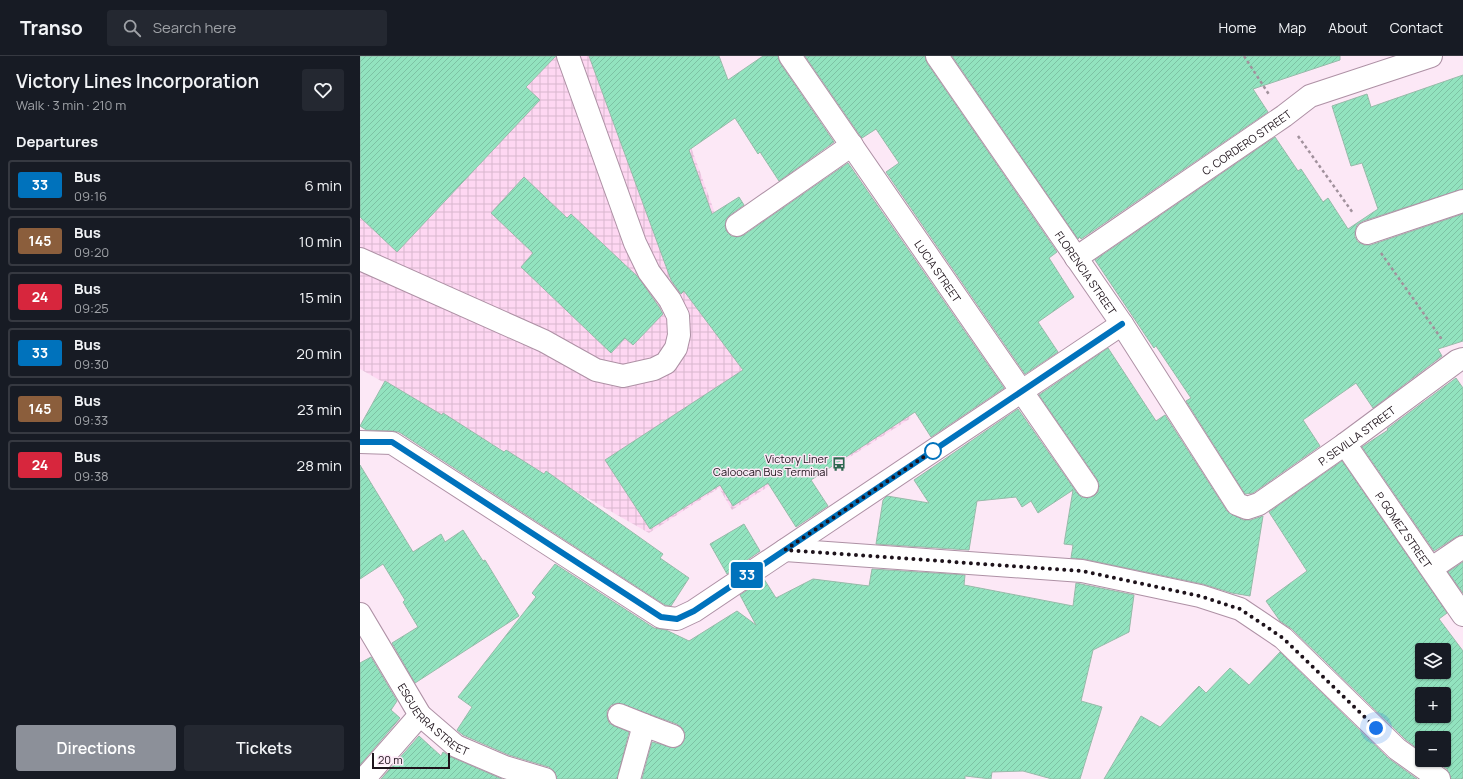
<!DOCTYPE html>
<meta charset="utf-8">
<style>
:root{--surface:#171b24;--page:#242831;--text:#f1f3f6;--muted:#9ea1a6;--line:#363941;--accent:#8c9099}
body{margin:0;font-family:Manrope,sans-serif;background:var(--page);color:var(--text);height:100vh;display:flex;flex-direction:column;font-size:15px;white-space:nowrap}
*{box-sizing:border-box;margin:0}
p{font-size:13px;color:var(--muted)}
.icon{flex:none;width:22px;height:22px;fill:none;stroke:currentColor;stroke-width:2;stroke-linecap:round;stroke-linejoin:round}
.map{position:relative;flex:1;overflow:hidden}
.details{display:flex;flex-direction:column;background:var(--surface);width:360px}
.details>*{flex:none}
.badge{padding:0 8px;border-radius:3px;font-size:14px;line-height:26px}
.controls{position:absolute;left:1055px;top:587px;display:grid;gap:8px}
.controls a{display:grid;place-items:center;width:36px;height:36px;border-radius:4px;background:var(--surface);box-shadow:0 1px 3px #0004;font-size:20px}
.scale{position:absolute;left:12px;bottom:10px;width:78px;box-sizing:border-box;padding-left:4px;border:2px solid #1e131b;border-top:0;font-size:11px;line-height:14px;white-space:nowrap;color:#1e131b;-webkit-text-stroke:3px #fce8f6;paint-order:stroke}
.you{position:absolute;width:20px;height:20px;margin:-10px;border:3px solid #fff;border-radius:50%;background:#1a73e8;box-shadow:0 0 0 6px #1a73e833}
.map>.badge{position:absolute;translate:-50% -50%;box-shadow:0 0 0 2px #fff}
h2{padding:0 16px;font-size:15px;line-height:36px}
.round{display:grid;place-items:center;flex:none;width:42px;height:42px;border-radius:4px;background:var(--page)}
.headline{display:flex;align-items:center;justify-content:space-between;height:68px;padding:0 16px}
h1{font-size:19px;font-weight:600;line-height:30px}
.primary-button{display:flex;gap:8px;margin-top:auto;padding:8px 16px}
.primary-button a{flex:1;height:46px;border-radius:4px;background:var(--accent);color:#fff;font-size:16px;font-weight:600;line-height:46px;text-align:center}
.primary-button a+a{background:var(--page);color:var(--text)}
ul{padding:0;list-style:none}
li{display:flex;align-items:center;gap:12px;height:50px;margin:0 8px 6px;padding:0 8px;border:2px solid var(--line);border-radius:4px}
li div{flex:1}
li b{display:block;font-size:15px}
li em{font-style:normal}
li .badge{min-width:44px;font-weight:700;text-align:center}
header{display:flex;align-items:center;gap:24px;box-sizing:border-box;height:56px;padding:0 20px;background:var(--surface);border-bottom:1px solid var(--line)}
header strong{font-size:19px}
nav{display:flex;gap:22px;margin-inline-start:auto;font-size:14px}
.search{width:280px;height:36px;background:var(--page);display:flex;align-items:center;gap:10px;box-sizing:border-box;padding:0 14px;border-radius:4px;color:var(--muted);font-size:15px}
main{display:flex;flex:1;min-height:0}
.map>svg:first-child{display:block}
.industrial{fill:url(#industrial-grid)}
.building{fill:url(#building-hatch);stroke:#97baa9;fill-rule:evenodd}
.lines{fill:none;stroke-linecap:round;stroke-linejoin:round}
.minor-casing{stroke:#ae91a5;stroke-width:24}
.path{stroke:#a1919c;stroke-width:2.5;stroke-dasharray:3 3;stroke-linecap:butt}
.minor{stroke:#fff;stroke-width:22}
.line-casing{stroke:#fff;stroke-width:9}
.line{stroke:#0072bc;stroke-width:6}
.walk{stroke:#1e131b;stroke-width:4;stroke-dasharray:0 7.2}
.stop-dot{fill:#fff;stroke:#0072bc;stroke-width:2}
.labels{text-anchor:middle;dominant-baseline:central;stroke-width:3;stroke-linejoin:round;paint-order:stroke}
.street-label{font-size:11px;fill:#1e131b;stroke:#fce8f6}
.poi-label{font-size:11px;fill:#1e131b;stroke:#fce8f6;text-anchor:end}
</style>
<header>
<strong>Transo</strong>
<div class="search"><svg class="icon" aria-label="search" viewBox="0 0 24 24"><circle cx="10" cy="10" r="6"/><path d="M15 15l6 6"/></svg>Search here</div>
<nav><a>Home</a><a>Map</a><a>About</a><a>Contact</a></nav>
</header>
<main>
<section class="details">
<div class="headline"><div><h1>Victory Lines Incorporation</h1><p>Walk · 3 min · 210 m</p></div><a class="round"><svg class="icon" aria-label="heart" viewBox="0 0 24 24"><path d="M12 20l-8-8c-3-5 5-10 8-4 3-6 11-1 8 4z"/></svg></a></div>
<h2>Departures</h2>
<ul>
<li><span class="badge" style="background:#0072bc;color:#fff">33</span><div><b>Bus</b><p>09:16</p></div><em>6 min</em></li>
<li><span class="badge" style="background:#8b5e3c;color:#fff">145</span><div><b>Bus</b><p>09:20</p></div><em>10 min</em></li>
<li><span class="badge" style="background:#d7263d;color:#fff">24</span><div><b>Bus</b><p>09:25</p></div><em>15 min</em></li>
<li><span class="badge" style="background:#0072bc;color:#fff">33</span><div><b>Bus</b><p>09:30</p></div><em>20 min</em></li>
<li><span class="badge" style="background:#8b5e3c;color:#fff">145</span><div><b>Bus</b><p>09:33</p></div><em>23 min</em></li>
<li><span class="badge" style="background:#d7263d;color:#fff">24</span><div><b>Bus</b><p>09:38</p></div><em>28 min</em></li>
</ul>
<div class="primary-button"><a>Directions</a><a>Tickets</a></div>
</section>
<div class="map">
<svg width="1103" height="723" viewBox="0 0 1103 723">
<defs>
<pattern id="industrial-grid" width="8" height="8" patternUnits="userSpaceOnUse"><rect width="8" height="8" fill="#fed7f2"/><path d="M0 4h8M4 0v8" fill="none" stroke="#d9b8cf"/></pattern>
<pattern id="building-hatch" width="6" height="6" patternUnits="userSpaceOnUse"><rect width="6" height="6" fill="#92e3bf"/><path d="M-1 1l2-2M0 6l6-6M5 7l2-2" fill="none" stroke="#7dc2a4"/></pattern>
</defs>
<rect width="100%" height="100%" fill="#fce8f6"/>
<path class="industrial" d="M 0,0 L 298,0 L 360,171 L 530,329 L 551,362 L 479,408 L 468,392 L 372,454 L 359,432 L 289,477 L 0,313 Z"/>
<g class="building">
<path d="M 0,0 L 196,0 L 166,31 L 180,44 L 37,196 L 0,161 Z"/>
<path d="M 229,0 L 359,0 L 368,24 L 403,0 L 418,0 L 420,7 L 474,86 L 419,125 L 400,96 L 398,98 L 375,62 L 329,94 L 352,158 L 379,141 L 384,149 L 370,159 L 366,164 L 365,170 L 367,176 L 371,180 L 378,181 L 384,179 L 488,107 L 644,332 L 571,381 L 555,356 L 451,424 L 468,450 L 436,471 L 408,427 L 373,450 L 360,429 L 290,473 L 245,404 L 383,314 L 324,235 L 321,238 L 311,224 Z"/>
<path d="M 445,0 L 565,0 L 567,7 L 697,196 L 689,202 L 714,241 L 678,266 L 698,296 L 665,318 L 526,116 L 539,107 L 516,73 L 502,82 L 501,81 Z"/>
<path d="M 592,0 L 980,0 L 980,4 L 893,33 L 908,56 L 721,183 L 720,181 L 718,183 Z"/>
<path d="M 1103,19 L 1103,133 L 1003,165 L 997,169 L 995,175 L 995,181 L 998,186 L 1004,189 L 1011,189 L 1103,158 L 1103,285 L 1078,293 L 1082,300 L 1013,352 L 996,327 L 943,364 L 960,390 L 893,437 L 885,438 L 826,345 L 831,342 L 796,290 L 794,292 L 735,204 L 915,81 L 938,115 L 941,113 L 963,146 L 968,142 L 988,173 L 1018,153 L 1002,107 L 991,110 L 972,50 L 1007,38 L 1011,51 Z"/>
<path d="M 164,121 L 207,162 L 211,158 L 278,221 L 299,251 L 303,258 L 273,289 L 265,282 L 251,297 L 161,211 L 173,197 L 131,157 Z"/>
<path d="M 748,292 L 796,365 L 805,359 L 867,455 L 883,464 L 891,464 L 903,460 L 890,540 L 872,537 L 843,528 L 724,503 L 711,502 L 713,489 L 704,488 L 713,434 L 678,457 L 671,445 L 662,451 L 656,441 L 617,445 L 609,494 L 516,488 L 523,444 L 527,440 L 569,447 L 554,424 L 658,353 L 717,437 L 721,441 L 728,442 L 734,440 L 738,436 L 739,429 L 737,423 L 679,339 Z"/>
<path d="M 1096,322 L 1103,332 L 1103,479 L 1096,481 L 1074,495 L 1002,391 L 1028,374 L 1027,373 Z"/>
<path d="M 25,325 L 82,359 L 83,357 L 144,396 L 146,394 L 184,418 L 186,415 L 303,498 L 300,502 L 329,522 L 311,550 L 305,549 L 39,376 L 32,375 L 6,374 L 0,370 Z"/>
<path d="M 982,405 L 1087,557 L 1079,563 L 1103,595 L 1103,723 L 1091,723 L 1087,713 L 1074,704 L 1084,704 L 1084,682 L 1062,682 L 1062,696 L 1045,683 L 932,573 L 920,565 L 906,545 L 947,515 L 909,456 ZM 1062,594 L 1084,594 L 1084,616 L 1062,616 ZM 1062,638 L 1084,638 L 1084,660 L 1062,660 Z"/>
<path d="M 0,409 L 53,496 L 81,478 L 85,486 L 103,474 L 123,505 L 125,504 L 159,560 L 55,627 L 32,587 L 58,571 L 43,546 L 45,544 L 23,508 L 0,523 Z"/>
<path d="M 384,468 L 400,495 L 367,518 L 350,488 Z"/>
<path d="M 1103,506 L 1103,537 L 1088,516 Z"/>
<path d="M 195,508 L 294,572 L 306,574 L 329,585 L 377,555 L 396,569 L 380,539 L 404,523 L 416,542 L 453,523 L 509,530 L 512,513 L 605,519 L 604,529 L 713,550 L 716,527 L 774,539 L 769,576 L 733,594 L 721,645 L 742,651 L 720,723 L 692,723 L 663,715 L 632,716 L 631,723 L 605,720 L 605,723 L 282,723 L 292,686 L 315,692 L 321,689 L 324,685 L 325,678 L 322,672 L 317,668 L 258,647 L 251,649 L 247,655 L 247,661 L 249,667 L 254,670 L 269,676 L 257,723 L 197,723 L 194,715 L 189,711 L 149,699 L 103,679 L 97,674 L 112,651 L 98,641 L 176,541 L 172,537 Z"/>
<path d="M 920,596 L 1028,702 L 1057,723 L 744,723 L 781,660 L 800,671 L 839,630 L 846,637 L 870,612 L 889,629 Z"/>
<path d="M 11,601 L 37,645 L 31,654 L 40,662 L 0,709 L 0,607 Z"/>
<path d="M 59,680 L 81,700 L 83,696 L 91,701 L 142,723 L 21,723 Z"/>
</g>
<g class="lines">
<defs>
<g id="minor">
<path id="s1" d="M 430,0 L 727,430"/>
<path id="s2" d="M 577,0 L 762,268 L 877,448 L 887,452 L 899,448 L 985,388 L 1097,305 L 1103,303"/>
<path d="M 377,169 L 492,89"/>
<path d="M 1007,177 L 1103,145"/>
<path id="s3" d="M 716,202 L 924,60 L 950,40 L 1071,0"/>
<path d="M 0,203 L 184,285 L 236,314 L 263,320 L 294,313 L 306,307 L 316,292 L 319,279 L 318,260 L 310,244 L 289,216 L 275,187 L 208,0"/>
<path d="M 0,386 L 32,387 L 301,561 L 317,563 L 334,555 L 762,268"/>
<path id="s4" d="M 985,388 L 1103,559"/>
<path d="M 425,494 L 722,515 L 840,540 L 880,553 L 923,582 L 1037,693 L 1079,723"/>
<path d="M 1072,512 L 1103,491"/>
<path id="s5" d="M 0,558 L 60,659 L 96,690 L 145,711 L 185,723"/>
<path d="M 259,659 L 284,669"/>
<path d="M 4,723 L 60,659"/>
<path d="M 269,723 L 284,669 L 313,680"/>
</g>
</defs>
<use href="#minor" class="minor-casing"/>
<g class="path">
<path d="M 884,0 L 910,40"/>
<path d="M 938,80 L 993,157"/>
<path d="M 1021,197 L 1083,285"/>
</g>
<use href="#minor" class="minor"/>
</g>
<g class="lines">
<defs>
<path id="line" d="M 0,386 L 32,386 L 301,561 L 317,563 L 334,555 L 762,268"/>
</defs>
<use href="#line" class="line-casing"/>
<use href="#line" class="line"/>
<path class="walk" d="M 573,395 L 574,394 L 425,494 L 722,515 L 840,540 L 880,553 L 923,582 L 1016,672"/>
</g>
<defs>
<symbol id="bus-bare" viewBox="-9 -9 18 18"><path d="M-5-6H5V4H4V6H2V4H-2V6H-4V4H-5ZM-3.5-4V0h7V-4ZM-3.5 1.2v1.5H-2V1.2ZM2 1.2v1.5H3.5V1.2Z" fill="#2e6750" stroke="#fce8f6" stroke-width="2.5" paint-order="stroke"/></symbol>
</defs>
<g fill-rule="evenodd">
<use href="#bus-bare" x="469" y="398" width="20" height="20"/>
</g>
<circle class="stop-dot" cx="573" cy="395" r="8"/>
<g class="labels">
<g class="street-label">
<text stroke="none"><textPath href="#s3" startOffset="206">C. CORDERO STREET</textPath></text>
<text stroke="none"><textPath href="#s1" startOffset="261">LUCIA STREET</textPath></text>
<text stroke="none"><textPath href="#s2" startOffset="263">FLORENCIA STREET</textPath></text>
<text stroke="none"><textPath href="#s2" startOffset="682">P. SEVILLA STREET</textPath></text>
<text stroke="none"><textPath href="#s4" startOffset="104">P. GOMEZ STREET</textPath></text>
<text stroke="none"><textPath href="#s5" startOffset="130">ESGUERRA STREET</textPath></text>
</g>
<g class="poi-label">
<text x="468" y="402">Victory Liner<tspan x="468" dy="13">Caloocan Bus Terminal</tspan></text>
</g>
</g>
</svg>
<div class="controls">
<a><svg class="icon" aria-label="layers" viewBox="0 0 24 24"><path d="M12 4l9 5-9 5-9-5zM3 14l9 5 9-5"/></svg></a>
<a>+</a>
<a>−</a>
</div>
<div class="scale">20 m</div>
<div class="you" style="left:1016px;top:672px"></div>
<b class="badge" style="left:387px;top:519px;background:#0072bc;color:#fff">33</b>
</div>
</main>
